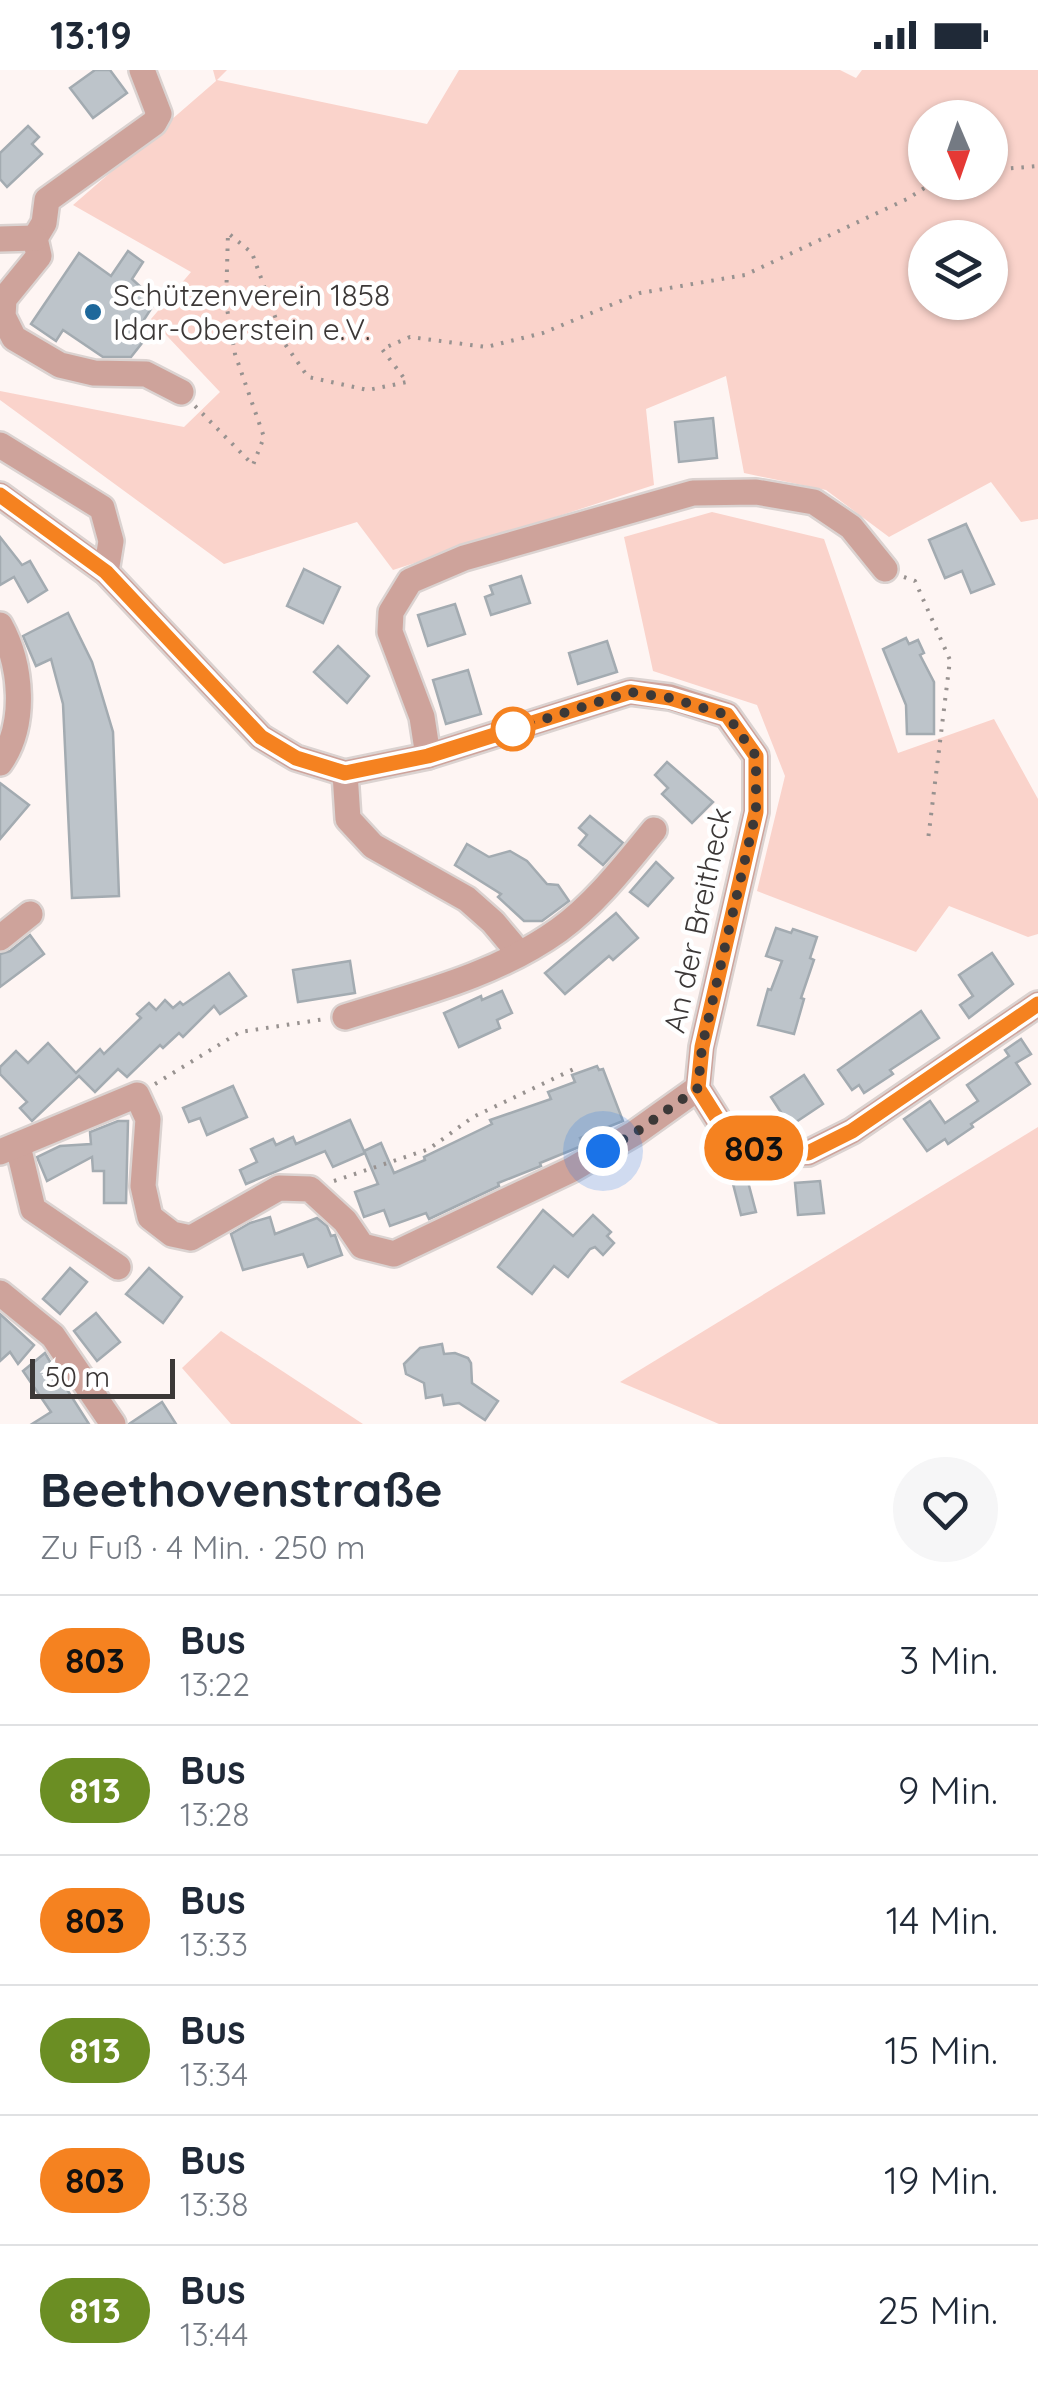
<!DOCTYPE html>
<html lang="de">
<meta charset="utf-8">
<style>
:root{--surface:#fff;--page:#f6f6f7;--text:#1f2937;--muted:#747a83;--line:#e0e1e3}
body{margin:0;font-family:Quicksand,sans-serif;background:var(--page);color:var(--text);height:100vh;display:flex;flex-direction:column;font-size:38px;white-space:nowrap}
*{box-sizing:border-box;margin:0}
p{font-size:32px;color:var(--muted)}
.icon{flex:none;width:55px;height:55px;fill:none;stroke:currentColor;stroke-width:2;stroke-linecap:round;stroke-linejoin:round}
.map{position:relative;height:1354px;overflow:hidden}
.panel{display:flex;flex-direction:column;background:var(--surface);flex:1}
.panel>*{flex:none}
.badge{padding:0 20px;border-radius:32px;font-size:35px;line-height:65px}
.needle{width:65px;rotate:178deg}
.fabs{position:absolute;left:908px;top:30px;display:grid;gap:20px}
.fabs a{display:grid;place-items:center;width:100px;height:100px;border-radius:50%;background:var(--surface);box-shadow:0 2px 8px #0004;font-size:50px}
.scale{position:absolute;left:30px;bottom:25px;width:145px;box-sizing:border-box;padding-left:10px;border:5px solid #3c3837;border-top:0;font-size:28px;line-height:35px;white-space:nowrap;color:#3c3837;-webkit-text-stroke:8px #fff;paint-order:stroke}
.you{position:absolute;width:50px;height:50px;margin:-25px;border:8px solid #fff;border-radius:50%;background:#1a73e8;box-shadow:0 0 0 15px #1a73e833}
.map>.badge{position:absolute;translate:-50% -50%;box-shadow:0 0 0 5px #fff}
.round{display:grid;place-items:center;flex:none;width:105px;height:105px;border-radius:52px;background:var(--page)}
.headline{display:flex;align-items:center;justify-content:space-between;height:170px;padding:0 40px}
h1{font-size:48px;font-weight:800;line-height:75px}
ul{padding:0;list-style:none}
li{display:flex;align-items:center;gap:30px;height:130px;padding:0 40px;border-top:2px solid var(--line)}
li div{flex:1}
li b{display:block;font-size:38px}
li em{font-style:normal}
li .badge{min-width:110px;font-weight:700;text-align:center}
.status{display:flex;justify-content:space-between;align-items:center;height:70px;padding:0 50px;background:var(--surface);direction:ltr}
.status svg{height:28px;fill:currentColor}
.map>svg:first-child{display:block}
.green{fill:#fad3cb;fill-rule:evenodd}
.building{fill:#bdc4ca;stroke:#a3abb1;stroke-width:2.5}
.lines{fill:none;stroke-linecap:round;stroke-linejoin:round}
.minor-casing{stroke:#dbd3d1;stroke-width:30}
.path{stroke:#989290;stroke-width:4;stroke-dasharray:2.5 8;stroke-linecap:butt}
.minor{stroke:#cea39b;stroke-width:25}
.line-casing{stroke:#fff;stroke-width:22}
.line{stroke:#f58220;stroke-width:15}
.walk{stroke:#3c3837;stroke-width:10;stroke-dasharray:0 18}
.poi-dot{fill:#1e689b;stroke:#fff;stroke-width:4}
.stop-dot{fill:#fff;stroke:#f58220;stroke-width:5}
.labels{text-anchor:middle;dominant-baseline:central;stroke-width:9;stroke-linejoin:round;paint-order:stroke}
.poi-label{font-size:30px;fill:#3c3837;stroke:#fff;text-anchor:start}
.street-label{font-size:30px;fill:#3c3837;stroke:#fff}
</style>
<div class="status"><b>13:19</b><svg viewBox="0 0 49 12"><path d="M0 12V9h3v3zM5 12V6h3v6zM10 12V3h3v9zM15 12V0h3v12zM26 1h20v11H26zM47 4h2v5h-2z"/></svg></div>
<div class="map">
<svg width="1038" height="1354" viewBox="0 0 1038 1354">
<rect width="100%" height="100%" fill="#fef5f3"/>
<g class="green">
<path d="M 213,0 L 227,0 L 217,10 L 427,54 L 459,0 L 840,0 L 856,8 L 862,0 L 1038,0 L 1038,449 L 1021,452 L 991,412 L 889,467 L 826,420 L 744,403 L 726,306 L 646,339 L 654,415 L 393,500 L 357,452 L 224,494 L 0,330 L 0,321 L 184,357 L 220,322 L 151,249 L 191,202 L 73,135 L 216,11 ZM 925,48 L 990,48 L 990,112 L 925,112 ZM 925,168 L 990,168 L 990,232 L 925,232 Z"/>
<path d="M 712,442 L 824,469 L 898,683 L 994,649 L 1038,729 L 1038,864 L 1028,867 L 949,836 L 916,882 L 757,821 L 785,706 L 757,635 L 653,601 L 624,467 Z"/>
<path d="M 1038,1057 L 1038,1354 L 719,1354 L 620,1312 Z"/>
<path d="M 221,1261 L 363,1354 L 231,1354 L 182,1298 Z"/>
</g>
<g class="building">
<path d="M 95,0 L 110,0 L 127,23 L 93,48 L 70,18 Z"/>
<path d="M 28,56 L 39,67 L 32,74 L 42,84 L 7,117 L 0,109 L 0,83 Z"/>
<path d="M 128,181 L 143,192 L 132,209 L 156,231 L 133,267 L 142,273 L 131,287 L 103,287 L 63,260 L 56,271 L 31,254 L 79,183 L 111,206 Z"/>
<path d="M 713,348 L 717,388 L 679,392 L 675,352 Z"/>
<path d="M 966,454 L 994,514 L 971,523 L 962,501 L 945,508 L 929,470 Z"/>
<path d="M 0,467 L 22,495 L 30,491 L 47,520 L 28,532 L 14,507 L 0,515 Z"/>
<path d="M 304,499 L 340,517 L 323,553 L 287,536 Z"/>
<path d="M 521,506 L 530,533 L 491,545 L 485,527 L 493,524 L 490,516 Z"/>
<path d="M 455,534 L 465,564 L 428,576 L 418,545 Z"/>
<path d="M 68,543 L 92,592 L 113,662 L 119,826 L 72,828 L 63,634 L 51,589 L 36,596 L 23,566 Z"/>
<path d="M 906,568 L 909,574 L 918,570 L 924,583 L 920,585 L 934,612 L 934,664 L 907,664 L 906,635 L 883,579 Z"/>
<path d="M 607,571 L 617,602 L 578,614 L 569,583 Z"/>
<path d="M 338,576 L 369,606 L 347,633 L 314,602 Z"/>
<path d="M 468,600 L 481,644 L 446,654 L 433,610 Z"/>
<path d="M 667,692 L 713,732 L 692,753 L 662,724 L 668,718 L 655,705 Z"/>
<path d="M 0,713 L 29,735 L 0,769 Z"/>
<path d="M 590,746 L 623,773 L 603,795 L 579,775 L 587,765 L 579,758 Z"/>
<path d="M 467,774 L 489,787 L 510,781 L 527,791 L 547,814 L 558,815 L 569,831 L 542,851 L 524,851 L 498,827 L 501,824 L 455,795 Z"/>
<path d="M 656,792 L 673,808 L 648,836 L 630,822 Z"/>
<path d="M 616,843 L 638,868 L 613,890 L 609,886 L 565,924 L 545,903 Z"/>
<path d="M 776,858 L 791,863 L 793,859 L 817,867 L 810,888 L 814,890 L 801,928 L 804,929 L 794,964 L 758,955 L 768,919 L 771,920 L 782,891 L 766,886 Z"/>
<path d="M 30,865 L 44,884 L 0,917 L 0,884 L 10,881 Z"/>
<path d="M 992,883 L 1013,914 L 969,948 L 960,935 L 973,926 L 959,905 Z"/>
<path d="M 350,891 L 355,923 L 298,932 L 293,900 Z"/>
<path d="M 229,903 L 246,926 L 220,944 L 214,936 L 183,967 L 179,963 L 163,978 L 160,975 L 127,1007 L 118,999 L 95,1022 L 79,1006 L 32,1051 L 20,1038 L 27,1032 L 0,1004 L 0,997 L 16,981 L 28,993 L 48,973 L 76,1003 L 100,979 L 104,984 L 141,948 L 137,944 L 149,933 L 156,940 L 165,930 L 173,938 L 180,932 L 183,935 Z"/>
<path d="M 502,921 L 512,943 L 497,950 L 500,958 L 459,977 L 444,943 L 481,926 L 482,930 Z"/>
<path d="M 921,941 L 939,968 L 890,1000 L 893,1004 L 864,1023 L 859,1015 L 852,1020 L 838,1000 Z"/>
<path d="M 1021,969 L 1031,984 L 1016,993 L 1030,1014 L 971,1054 L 973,1057 L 948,1074 L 945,1069 L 927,1081 L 904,1049 L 930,1031 L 945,1053 L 978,1031 L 967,1015 L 1009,986 L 1005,980 Z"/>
<path d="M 597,996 L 599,1000 L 603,999 L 623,1051 L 580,1068 L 583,1075 L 579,1077 L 540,1093 L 541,1096 L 498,1113 L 499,1116 L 429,1149 L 426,1143 L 390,1156 L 384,1140 L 364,1147 L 355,1122 L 378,1114 L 365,1083 L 333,1097 L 325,1081 L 246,1114 L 240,1100 L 257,1092 L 251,1079 L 273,1069 L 276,1075 L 293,1067 L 296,1074 L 350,1050 L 364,1081 L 381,1073 L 394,1103 L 425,1090 L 424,1087 L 492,1054 L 490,1050 L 551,1029 L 548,1022 L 575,1012 L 572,1005 Z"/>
<path d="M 804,1005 L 823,1034 L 790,1056 L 771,1027 Z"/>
<path d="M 233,1016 L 247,1047 L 207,1065 L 200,1048 L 189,1052 L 183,1038 Z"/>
<path d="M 118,1051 L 128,1051 L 126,1133 L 104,1133 L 104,1101 L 93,1101 L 92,1087 L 47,1111 L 37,1087 L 60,1076 L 91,1074 L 90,1062 Z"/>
<path d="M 747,1108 L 756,1142 L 741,1145 L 732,1110 Z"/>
<path d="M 820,1111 L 824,1143 L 798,1145 L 795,1113 Z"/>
<path d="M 543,1140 L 573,1166 L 593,1145 L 611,1162 L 607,1166 L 614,1173 L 603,1185 L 595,1177 L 590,1179 L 568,1207 L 554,1196 L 532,1224 L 498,1197 Z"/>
<path d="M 270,1147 L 275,1164 L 317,1148 L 327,1156 L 331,1166 L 335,1165 L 342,1185 L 308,1197 L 303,1184 L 243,1200 L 231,1164 L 250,1153 Z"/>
<path d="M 70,1198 L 87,1212 L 60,1244 L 43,1229 Z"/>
<path d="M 149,1198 L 182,1227 L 163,1253 L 126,1224 Z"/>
<path d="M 96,1243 L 120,1272 L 97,1291 L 74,1261 Z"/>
<path d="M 0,1244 L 34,1275 L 18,1294 L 10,1282 L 0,1291 Z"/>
<path d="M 442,1274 L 444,1284 L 455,1283 L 468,1288 L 471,1293 L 472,1313 L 498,1331 L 485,1350 L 459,1333 L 444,1335 L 442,1325 L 426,1328 L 424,1313 L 406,1304 L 404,1294 L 420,1278 Z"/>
<path d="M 45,1283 L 59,1307 L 89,1354 L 32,1354 L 51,1342 L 23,1301 Z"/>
<path d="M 162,1332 L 176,1354 L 129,1354 Z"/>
</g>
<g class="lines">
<defs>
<g id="minor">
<path d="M 35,168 L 39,186 L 4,229 L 3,246 L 14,268 L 60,295 L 94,303 L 146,304 L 181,322"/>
<path d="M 35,168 L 44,153 L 47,130 L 154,53 L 159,44 L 142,0"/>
<path d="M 0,169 L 35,168"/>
<path d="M 0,375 L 102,438 L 111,471 L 106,502"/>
<path d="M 0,425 L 106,502 L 261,667 L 296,688 L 345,703 L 428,686 L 630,622 L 670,627 L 727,645 L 756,686 L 756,742 L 702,977 L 698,1018 L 727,1064 L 765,1084 L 808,1083 L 852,1061 L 1038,934"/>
<path d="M 0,555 C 22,595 27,655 0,693"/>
<path d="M 428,686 L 422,647 L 390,562 L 391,542 L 410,511 L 464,488 L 693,423 L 756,422 L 814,432 L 851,457 L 885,499"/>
<path d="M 345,703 L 348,749 L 373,776 L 467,829 L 493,852 L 519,883"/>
<path d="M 0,868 L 30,844"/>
<path d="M 345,947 C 418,924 495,906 559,860 C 596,833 625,795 654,760"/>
<path d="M 18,1076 L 33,1139 L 118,1197"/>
<path d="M 0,1082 L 137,1025 L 148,1049 L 143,1116 L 150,1147 L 172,1164 L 191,1168 L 279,1118 L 310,1119 L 345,1151 L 362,1176 L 394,1184 L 571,1100 L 635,1063 L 698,1018"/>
<path d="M 0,1223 L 53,1266 L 113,1354"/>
</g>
</defs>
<use href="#minor" class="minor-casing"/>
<g class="path">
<path d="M 990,100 L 1038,96"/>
<path d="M 195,336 L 253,395 L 264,367 L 235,284 L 226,233 L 228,163 L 252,183 L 285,274 L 308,307 L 368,320 L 407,312 L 382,279 L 410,267 L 486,277 L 543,263 L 640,223 L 745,205 L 907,129 L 934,112"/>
<path d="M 904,507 L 915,511 L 950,590 L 928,770"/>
<path d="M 155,1014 L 240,962 L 325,949"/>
<path d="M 334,1111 L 429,1079 L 473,1047 L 576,998"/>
</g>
<use href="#minor" class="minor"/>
</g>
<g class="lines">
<defs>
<path id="line" d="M 0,425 L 106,502 L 261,667 L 296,688 L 345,703 L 428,686 L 630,622 L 670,628 L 727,645 L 756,686 L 756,742 L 702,977 L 698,1018 L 727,1064 L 766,1084 L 808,1083 L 852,1061 L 1038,934"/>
</defs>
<use href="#line" class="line-casing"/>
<use href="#line" class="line"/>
<path class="walk" d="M 513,659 L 630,622 L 670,628 L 727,645 L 756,686 L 756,742 L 702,977 L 698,1018 L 635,1063 L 603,1081"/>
</g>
<circle class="poi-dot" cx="93" cy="242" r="10"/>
<circle class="stop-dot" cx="513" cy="659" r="20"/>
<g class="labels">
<g class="poi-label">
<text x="113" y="225">Schützenverein 1858<tspan x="113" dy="34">Idar-Oberstein e.V.</tspan></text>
</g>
<g class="street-label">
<text transform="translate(697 850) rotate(-78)">An der Breitheck</text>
</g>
</g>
</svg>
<div class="fabs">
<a><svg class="needle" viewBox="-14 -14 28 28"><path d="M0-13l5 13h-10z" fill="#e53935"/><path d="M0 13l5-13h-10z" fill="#747a83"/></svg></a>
<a><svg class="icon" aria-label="layers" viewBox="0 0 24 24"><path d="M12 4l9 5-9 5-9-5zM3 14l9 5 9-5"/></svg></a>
</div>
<div class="scale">50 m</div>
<div class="you" style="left:603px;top:1081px"></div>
<b class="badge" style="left:754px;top:1078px;background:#f58220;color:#111">803</b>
</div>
<section class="panel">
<div class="headline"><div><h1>Beethovenstraße</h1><p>Zu Fuß · 4 Min. · 250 m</p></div><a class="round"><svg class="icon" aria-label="heart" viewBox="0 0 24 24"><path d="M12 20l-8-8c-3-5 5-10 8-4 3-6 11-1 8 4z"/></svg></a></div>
<ul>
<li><span class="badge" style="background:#f58220;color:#111">803</span><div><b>Bus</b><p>13:22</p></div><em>3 Min.</em></li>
<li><span class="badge" style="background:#6b8e23;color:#fff">813</span><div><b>Bus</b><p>13:28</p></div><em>9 Min.</em></li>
<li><span class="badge" style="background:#f58220;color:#111">803</span><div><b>Bus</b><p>13:33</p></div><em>14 Min.</em></li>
<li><span class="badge" style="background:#6b8e23;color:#fff">813</span><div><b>Bus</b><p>13:34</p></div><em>15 Min.</em></li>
<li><span class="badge" style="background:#f58220;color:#111">803</span><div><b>Bus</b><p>13:38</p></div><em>19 Min.</em></li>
<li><span class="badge" style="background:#6b8e23;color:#fff">813</span><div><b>Bus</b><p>13:44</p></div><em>25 Min.</em></li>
</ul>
</section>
